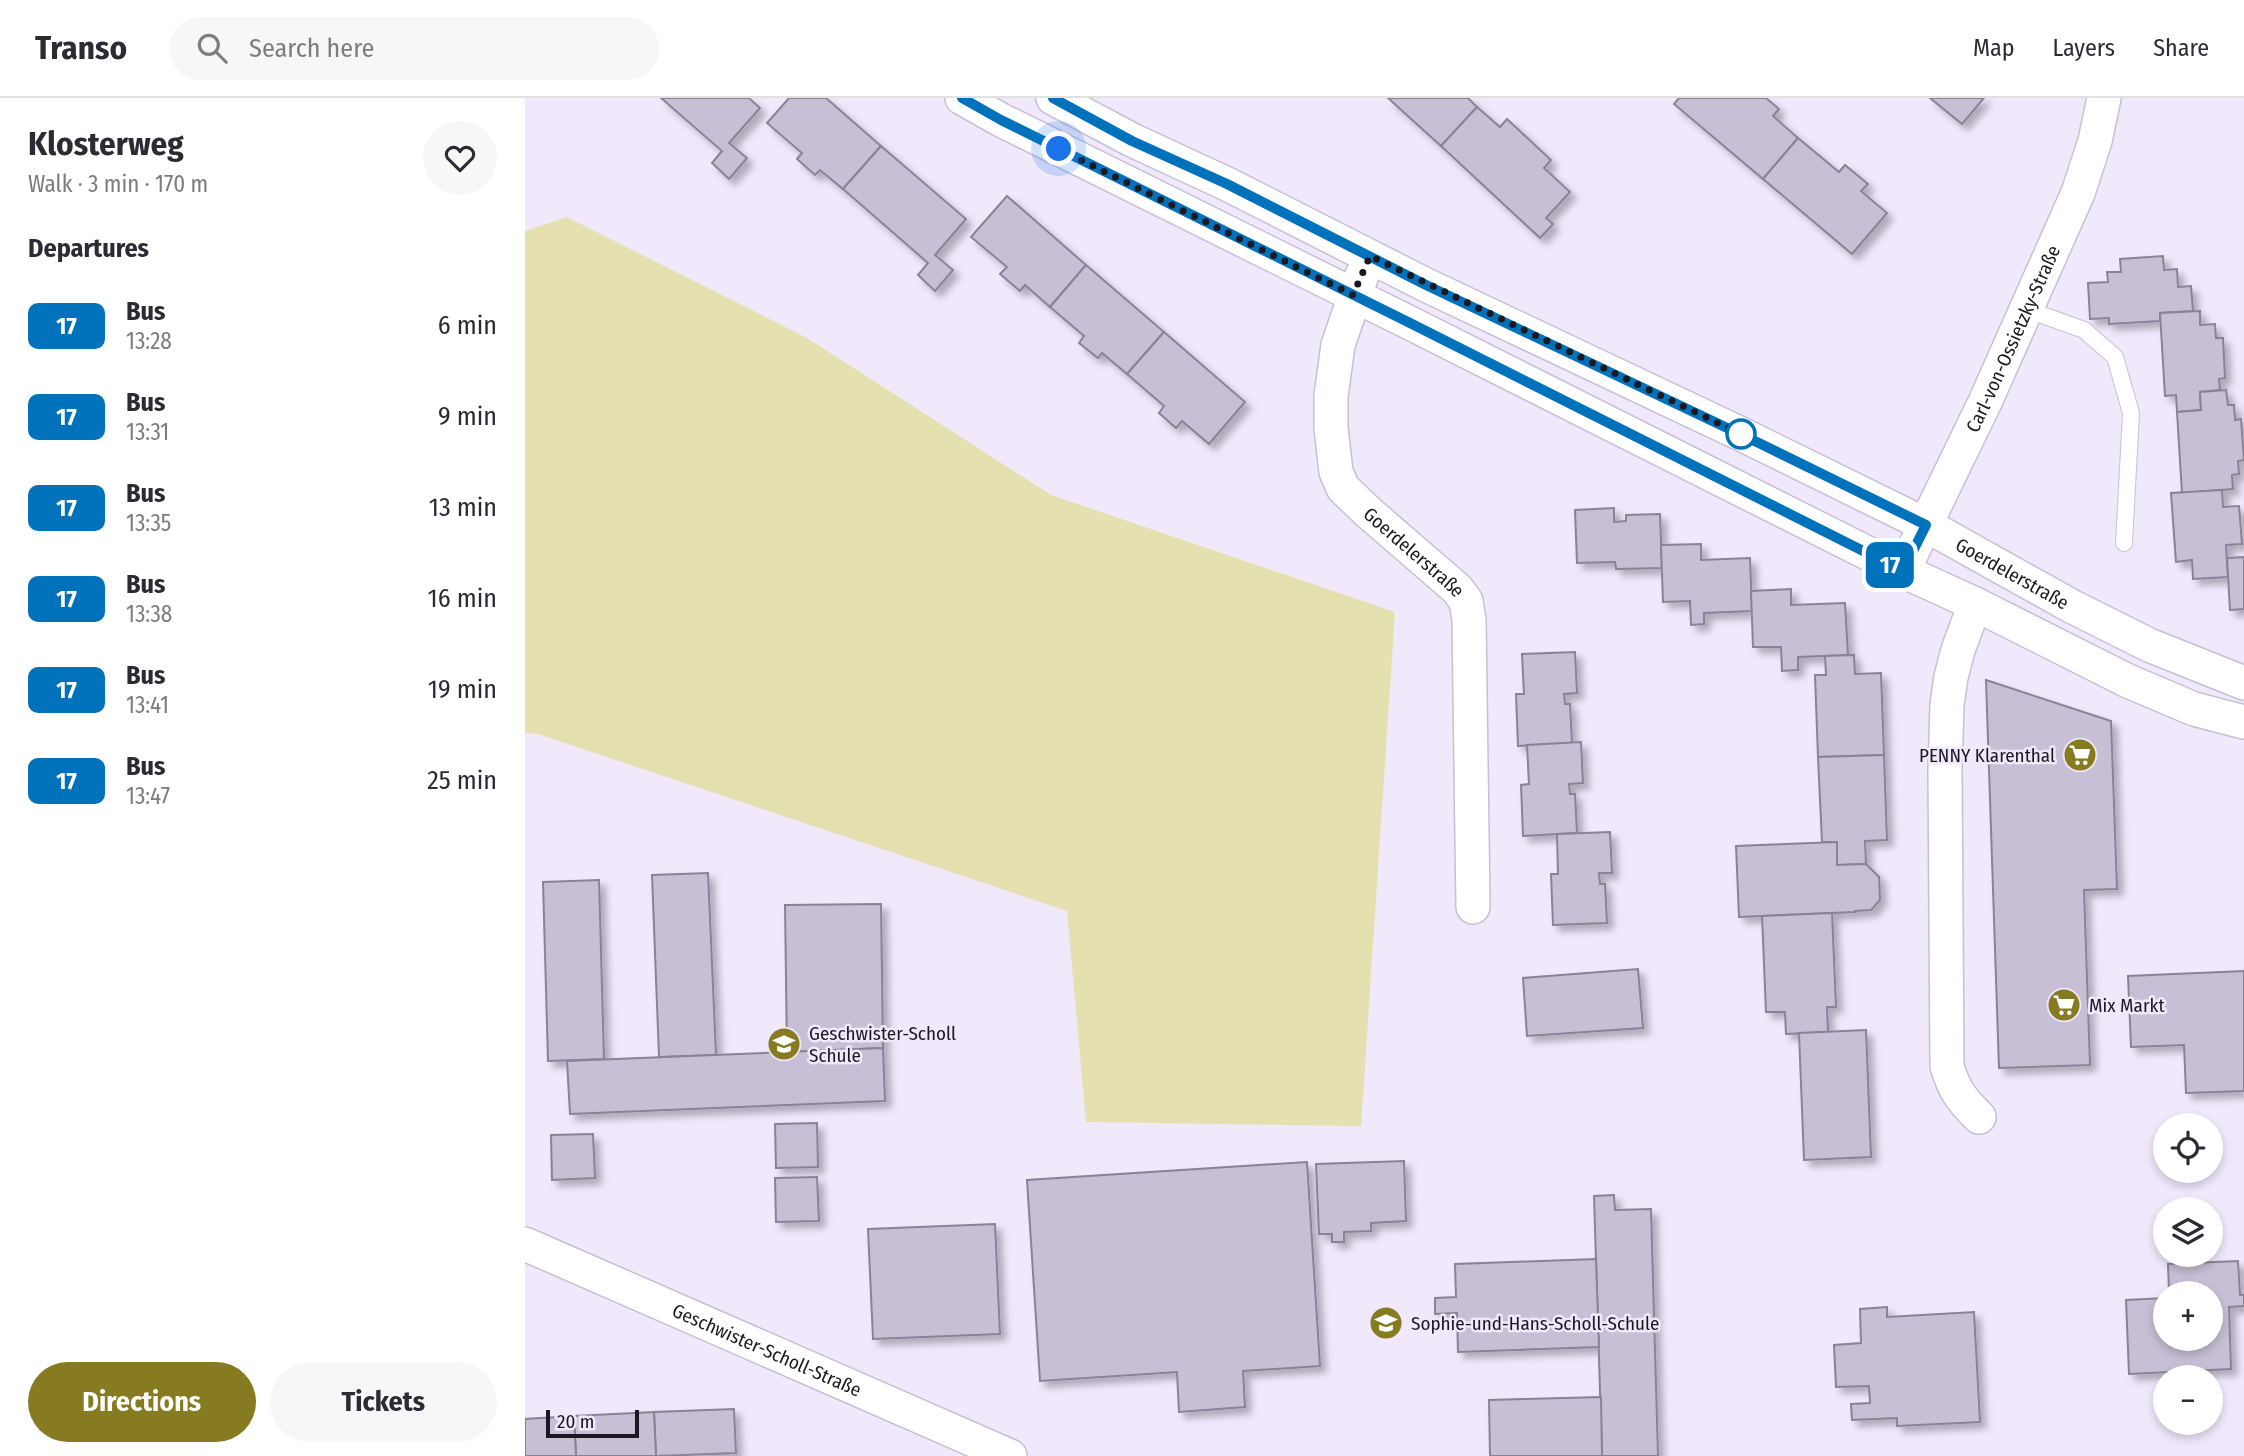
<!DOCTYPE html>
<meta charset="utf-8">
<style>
:root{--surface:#fff;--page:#f7f7f7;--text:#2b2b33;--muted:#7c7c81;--line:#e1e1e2;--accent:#867b21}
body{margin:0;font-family:"Fira Sans Condensed",sans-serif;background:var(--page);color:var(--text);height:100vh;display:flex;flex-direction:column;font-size:26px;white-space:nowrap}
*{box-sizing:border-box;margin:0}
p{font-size:23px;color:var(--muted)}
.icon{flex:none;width:38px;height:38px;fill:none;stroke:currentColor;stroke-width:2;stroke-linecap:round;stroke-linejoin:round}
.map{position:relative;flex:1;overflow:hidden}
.panel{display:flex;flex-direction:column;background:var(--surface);width:525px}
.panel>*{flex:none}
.badge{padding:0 14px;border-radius:10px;font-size:24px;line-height:46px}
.fabs{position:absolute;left:1628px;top:1015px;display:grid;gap:14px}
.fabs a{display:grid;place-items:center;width:70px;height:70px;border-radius:50%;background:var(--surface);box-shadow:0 4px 10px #0003;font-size:35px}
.scale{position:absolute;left:21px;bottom:18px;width:93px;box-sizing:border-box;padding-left:7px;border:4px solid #1b1820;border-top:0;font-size:19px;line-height:24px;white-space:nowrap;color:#1b1820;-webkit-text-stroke:5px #f0e9fc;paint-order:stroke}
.you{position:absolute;width:35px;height:35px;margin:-18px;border:5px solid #fff;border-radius:50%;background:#1a73e8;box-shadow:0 0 0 10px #1a73e833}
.map>.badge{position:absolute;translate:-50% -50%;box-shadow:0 0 0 4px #fff}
h2{padding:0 28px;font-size:26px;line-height:63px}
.round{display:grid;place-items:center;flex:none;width:74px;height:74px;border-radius:37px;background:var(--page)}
.headline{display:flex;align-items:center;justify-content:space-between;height:119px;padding:0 28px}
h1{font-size:33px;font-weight:700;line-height:52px}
.action{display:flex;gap:14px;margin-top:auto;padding:14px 28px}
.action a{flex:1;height:80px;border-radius:42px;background:var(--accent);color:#fff;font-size:28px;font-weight:700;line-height:80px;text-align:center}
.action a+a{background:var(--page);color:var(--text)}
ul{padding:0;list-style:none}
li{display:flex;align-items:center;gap:21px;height:91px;padding:0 28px}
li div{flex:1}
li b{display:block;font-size:26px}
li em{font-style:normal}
li .badge{min-width:77px;font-weight:700;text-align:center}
header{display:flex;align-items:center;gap:42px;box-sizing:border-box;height:98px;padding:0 35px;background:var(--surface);border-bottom:2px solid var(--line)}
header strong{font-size:33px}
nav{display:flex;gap:38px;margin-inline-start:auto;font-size:24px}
.search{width:490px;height:63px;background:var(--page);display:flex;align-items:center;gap:18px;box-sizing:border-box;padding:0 24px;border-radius:38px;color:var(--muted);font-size:26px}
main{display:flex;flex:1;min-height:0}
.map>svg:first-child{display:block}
.green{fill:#e5e0af}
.building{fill:#c7bfd5;stroke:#8a8297;stroke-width:2;filter:url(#shadow)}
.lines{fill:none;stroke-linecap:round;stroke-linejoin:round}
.service-casing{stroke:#c7bfd5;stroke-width:18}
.minor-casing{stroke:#c7bfd5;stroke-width:36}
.service{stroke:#fff;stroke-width:16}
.minor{stroke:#fff;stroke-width:33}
.line-casing{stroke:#fff;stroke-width:16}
.line{stroke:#0072bc;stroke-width:10}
.walk{stroke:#1b1820;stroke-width:7;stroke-dasharray:0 12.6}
.stop-dot{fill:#fff;stroke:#0072bc;stroke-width:3.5}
.labels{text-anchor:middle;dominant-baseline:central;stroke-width:5;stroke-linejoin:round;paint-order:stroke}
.street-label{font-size:19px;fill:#1b1820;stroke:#f0e9fc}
.poi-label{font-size:19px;fill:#1b1820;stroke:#f0e9fc;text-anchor:start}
</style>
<header>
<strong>Transo</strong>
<div class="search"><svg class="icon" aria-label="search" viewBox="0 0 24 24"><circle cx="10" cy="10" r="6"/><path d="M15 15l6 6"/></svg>Search here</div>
<nav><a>Map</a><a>Layers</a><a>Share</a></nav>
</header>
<main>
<section class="panel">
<div class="headline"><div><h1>Klosterweg</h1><p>Walk · 3 min · 170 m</p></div><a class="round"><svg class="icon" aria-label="heart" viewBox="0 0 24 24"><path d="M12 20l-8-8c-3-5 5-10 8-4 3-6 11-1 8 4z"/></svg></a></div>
<h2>Departures</h2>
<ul>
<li><span class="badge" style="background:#0072bc;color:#fff">17</span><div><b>Bus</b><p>13:28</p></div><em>6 min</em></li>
<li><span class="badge" style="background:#0072bc;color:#fff">17</span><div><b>Bus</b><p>13:31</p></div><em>9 min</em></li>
<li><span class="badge" style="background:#0072bc;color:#fff">17</span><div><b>Bus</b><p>13:35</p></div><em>13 min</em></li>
<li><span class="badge" style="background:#0072bc;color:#fff">17</span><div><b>Bus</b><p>13:38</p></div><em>16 min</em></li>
<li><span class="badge" style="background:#0072bc;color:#fff">17</span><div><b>Bus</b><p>13:41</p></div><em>19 min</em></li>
<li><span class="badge" style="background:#0072bc;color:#fff">17</span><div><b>Bus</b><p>13:47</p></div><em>25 min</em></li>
</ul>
<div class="action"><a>Directions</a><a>Tickets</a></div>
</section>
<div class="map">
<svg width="1719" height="1358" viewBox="0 0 1719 1358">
<defs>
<filter id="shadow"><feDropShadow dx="6" dy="6" stdDeviation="3.5" flood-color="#0004"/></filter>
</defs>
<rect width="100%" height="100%" fill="#f0e9fc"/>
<path class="green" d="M 42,119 L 282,240 L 526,397 L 870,514 L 836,1028 L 561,1024 L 542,813 L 13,636 L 0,635 L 0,133 Z"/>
<g class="building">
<path d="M 136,0 L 224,0 L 235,10 L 204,45 L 222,60 L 204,81 L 187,65 L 197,53 Z"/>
<path d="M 264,0 L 301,0 L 356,48 L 318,91 L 295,72 L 290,77 L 272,61 L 277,55 L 242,25 Z"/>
<path d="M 863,0 L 943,0 L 952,9 L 916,48 Z"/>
<path d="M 1154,0 L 1241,0 L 1254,11 L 1248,18 L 1273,40 L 1238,81 L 1149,6 Z"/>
<path d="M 1405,0 L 1459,0 L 1437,26 Z"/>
<path d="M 952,9 L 975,29 L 982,21 L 1026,62 L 1019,70 L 1045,94 L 1021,120 L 1028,126 L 1015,140 L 916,48 Z"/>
<path d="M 1273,40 L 1314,74 L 1320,67 L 1343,86 L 1336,93 L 1362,115 L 1327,156 L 1238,81 Z"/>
<path d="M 356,48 L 441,121 L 410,157 L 428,172 L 410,193 L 393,177 L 403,165 L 318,91 Z"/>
<path d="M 482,98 L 561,167 L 525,209 L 500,187 L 495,193 L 475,176 L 482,169 L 446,139 Z"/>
<path d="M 1638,158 L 1639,172 L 1652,171 L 1653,189 L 1666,188 L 1668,213 L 1635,215 L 1635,223 L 1584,226 L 1584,220 L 1565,221 L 1563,185 L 1583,184 L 1582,174 L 1596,174 L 1595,161 Z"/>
<path d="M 561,167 L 639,234 L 602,276 L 577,255 L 573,260 L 554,245 L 559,238 L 525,209 Z"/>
<path d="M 1675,213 L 1675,227 L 1690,226 L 1691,240 L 1698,240 L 1700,280 L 1694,281 L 1695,292 L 1675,294 L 1676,312 L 1652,314 L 1651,297 L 1640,298 L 1635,215 Z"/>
<path d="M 639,234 L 720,304 L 684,346 L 657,323 L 651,330 L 634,315 L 639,308 L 602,276 Z"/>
<path d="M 1701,292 L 1703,307 L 1709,307 L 1710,322 L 1716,321 L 1719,362 L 1713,363 L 1714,376 L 1707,377 L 1708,391 L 1657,395 L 1652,314 L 1676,312 L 1675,294 Z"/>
<path d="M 1697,392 L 1698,409 L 1714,408 L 1717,446 L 1701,447 L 1703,479 L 1668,481 L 1667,462 L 1651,464 L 1646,395 Z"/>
<path d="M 1089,410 L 1089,424 L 1101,423 L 1101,417 L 1135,416 L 1137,470 L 1091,471 L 1090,464 L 1052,465 L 1050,412 Z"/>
<path d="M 1176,446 L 1176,462 L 1225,460 L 1227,513 L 1179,515 L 1179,526 L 1166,527 L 1165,503 L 1138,504 L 1136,447 Z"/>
<path d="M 1719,459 L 1719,511 L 1705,512 L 1702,460 Z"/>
<path d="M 1266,491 L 1266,507 L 1320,505 L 1323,557 L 1273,559 L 1273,572 L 1257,573 L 1256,549 L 1228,549 L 1226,493 Z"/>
<path d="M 1050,554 L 1052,595 L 1039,596 L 1040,606 L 1045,606 L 1047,645 L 993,648 L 991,596 L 999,596 L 997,556 Z"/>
<path d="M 1329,557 L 1330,576 L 1356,575 L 1359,657 L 1293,659 L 1290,577 L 1301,577 L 1300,558 Z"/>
<path d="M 1461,582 L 1586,623 L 1592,791 L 1559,792 L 1565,967 L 1474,970 Z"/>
<path d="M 1056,644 L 1058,685 L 1044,686 L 1045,696 L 1050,696 L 1052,735 L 998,738 L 996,687 L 1004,686 L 1002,647 Z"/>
<path d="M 1359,657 L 1362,742 L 1340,743 L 1341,766 L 1312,767 L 1312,744 L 1297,744 L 1293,659 Z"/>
<path d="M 1085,734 L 1087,775 L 1074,775 L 1075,786 L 1080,786 L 1082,825 L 1028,827 L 1026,776 L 1033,776 L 1032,736 Z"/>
<path d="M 1312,744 L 1312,767 L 1341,766 L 1354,779 L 1355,802 L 1346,812 L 1330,813 L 1330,814 L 1214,819 L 1211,748 Z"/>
<path d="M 183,775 L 191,957 L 134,959 L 127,777 Z"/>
<path d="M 74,782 L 79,961 L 23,963 L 18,784 Z"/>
<path d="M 356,806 L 358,950 L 262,954 L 260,807 Z"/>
<path d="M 1307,815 L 1311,909 L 1302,909 L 1303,934 L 1261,936 L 1260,914 L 1241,914 L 1237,818 Z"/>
<path d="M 1113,871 L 1118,930 L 1002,938 L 998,880 Z"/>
<path d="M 1719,873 L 1719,993 L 1661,995 L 1659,947 L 1606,949 L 1603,878 Z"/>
<path d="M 1341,932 L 1346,1059 L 1279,1062 L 1274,935 Z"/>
<path d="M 358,950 L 360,1003 L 45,1016 L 42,963 Z"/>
<path d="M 292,1025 L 293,1069 L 251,1070 L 250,1026 Z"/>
<path d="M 68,1036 L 70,1080 L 27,1082 L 26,1037 Z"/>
<path d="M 879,1063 L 881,1123 L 846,1125 L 846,1133 L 819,1134 L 819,1144 L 807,1144 L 807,1136 L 794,1136 L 791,1066 Z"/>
<path d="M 782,1064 L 795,1268 L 718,1273 L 720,1309 L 654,1314 L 652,1274 L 515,1283 L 502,1082 Z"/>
<path d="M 292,1079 L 294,1123 L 251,1124 L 250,1080 Z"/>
<path d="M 1089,1097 L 1090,1112 L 1126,1111 L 1133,1358 L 1077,1358 L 1069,1098 Z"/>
<path d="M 470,1126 L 475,1236 L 348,1241 L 343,1131 Z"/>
<path d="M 1071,1161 L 1074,1249 L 933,1254 L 932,1215 L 910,1216 L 910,1200 L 931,1199 L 930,1166 Z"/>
<path d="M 1713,1163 L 1715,1197 L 1719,1197 L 1719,1208 L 1704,1209 L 1706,1271 L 1604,1276 L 1601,1202 L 1640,1200 L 1640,1241 L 1685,1241 L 1685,1195 L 1644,1195 L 1643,1166 Z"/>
<path d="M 1362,1209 L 1362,1219 L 1449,1214 L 1455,1324 L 1372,1328 L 1372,1320 L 1327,1322 L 1326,1306 L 1345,1305 L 1344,1288 L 1311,1289 L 1309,1247 L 1336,1245 L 1335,1211 Z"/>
<path d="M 1076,1299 L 1077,1358 L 965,1358 L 964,1302 Z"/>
<path d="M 209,1311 L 211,1355 L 131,1358 L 129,1314 Z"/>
<path d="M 129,1314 L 131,1358 L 51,1358 L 49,1318 Z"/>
<path d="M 49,1318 L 51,1358 L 0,1358 L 0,1321 Z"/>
</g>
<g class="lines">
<defs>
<path id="service" d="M 1501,211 L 1559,232 L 1590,259 L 1606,315 L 1599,445"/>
<g id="minor">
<path d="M 437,0 L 476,22 L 885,225 L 1378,473 L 1450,506 L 1603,583 L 1669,611 L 1719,624"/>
<path id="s1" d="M 528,0 L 607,42 L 702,86 L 901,187 L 1216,336 L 1401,427 L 1546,508 L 1624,547 L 1719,585"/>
<path id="s2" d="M 837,177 L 813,247 L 806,298 L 806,330 L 811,374 L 818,390 L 843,414 L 932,491 L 941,503 L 944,522 L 948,809"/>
<path id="s3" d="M 1378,473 L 1460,304 L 1553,95 L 1570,43 L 1579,0"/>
<path d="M 1450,506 L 1433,552 L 1426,579 L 1422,607 L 1420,670 L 1422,968 C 1429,992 1436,1001 1454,1019"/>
<path id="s4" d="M 0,1146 L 485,1358"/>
</g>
</defs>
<use href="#service" class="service-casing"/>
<use href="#minor" class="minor-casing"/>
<use href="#service" class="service"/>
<use href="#minor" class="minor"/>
</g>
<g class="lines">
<defs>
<path id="line" d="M 437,0 L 476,22 L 885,225 L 1378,473 L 1401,427 L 1238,347 L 901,187 L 702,86 L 607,43 L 528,0"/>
</defs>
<use href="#line" class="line-casing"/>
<use href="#line" class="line"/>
<path class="walk" d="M 534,51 L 828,197 L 845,158 L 1216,336"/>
</g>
<defs>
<symbol id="supermarket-disc" viewBox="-11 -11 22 22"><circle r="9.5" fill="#867b21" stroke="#f0e9fc"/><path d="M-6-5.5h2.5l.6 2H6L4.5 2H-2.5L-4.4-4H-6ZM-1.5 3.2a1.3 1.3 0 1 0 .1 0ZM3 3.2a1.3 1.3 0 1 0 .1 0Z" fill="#fff"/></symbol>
<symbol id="school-disc" viewBox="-11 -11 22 22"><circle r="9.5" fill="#867b21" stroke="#f0e9fc"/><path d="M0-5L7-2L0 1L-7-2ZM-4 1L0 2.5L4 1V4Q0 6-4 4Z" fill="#fff"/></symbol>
</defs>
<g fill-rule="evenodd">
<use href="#supermarket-disc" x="1536" y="638" width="38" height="38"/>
<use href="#supermarket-disc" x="1520" y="888" width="38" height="38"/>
<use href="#school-disc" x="240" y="927" width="38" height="38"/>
<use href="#school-disc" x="842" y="1206" width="38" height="38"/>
</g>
<circle class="stop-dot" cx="1216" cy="336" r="14"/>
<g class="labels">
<g class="street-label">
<text stroke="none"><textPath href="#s3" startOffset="257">Carl-von-Ossietzky-Straße</textPath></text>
<text stroke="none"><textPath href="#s2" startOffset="315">Goerdelerstraße</textPath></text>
<text stroke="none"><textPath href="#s1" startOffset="1071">Goerdelerstraße</textPath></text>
<text stroke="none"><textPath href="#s4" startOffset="264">Geschwister-Scholl-Straße</textPath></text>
</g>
<g class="poi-label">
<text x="1530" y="657" text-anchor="end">PENNY Klarenthal</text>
<text x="1564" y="907">Mix Markt</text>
<text x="284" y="935">Geschwister-Scholl<tspan x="284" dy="22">Schule</tspan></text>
<text x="886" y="1225">Sophie-und-Hans-Scholl-Schule</text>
</g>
</g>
</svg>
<div class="fabs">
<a><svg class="icon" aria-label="locate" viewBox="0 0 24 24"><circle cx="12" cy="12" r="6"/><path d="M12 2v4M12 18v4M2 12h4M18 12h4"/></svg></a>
<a><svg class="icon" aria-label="layers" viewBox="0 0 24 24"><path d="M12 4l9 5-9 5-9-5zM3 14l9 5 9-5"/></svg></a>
<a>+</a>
<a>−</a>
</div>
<div class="scale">20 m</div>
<div class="you" style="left:534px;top:51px"></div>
<b class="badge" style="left:1365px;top:467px;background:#0072bc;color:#fff">17</b>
</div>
</main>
